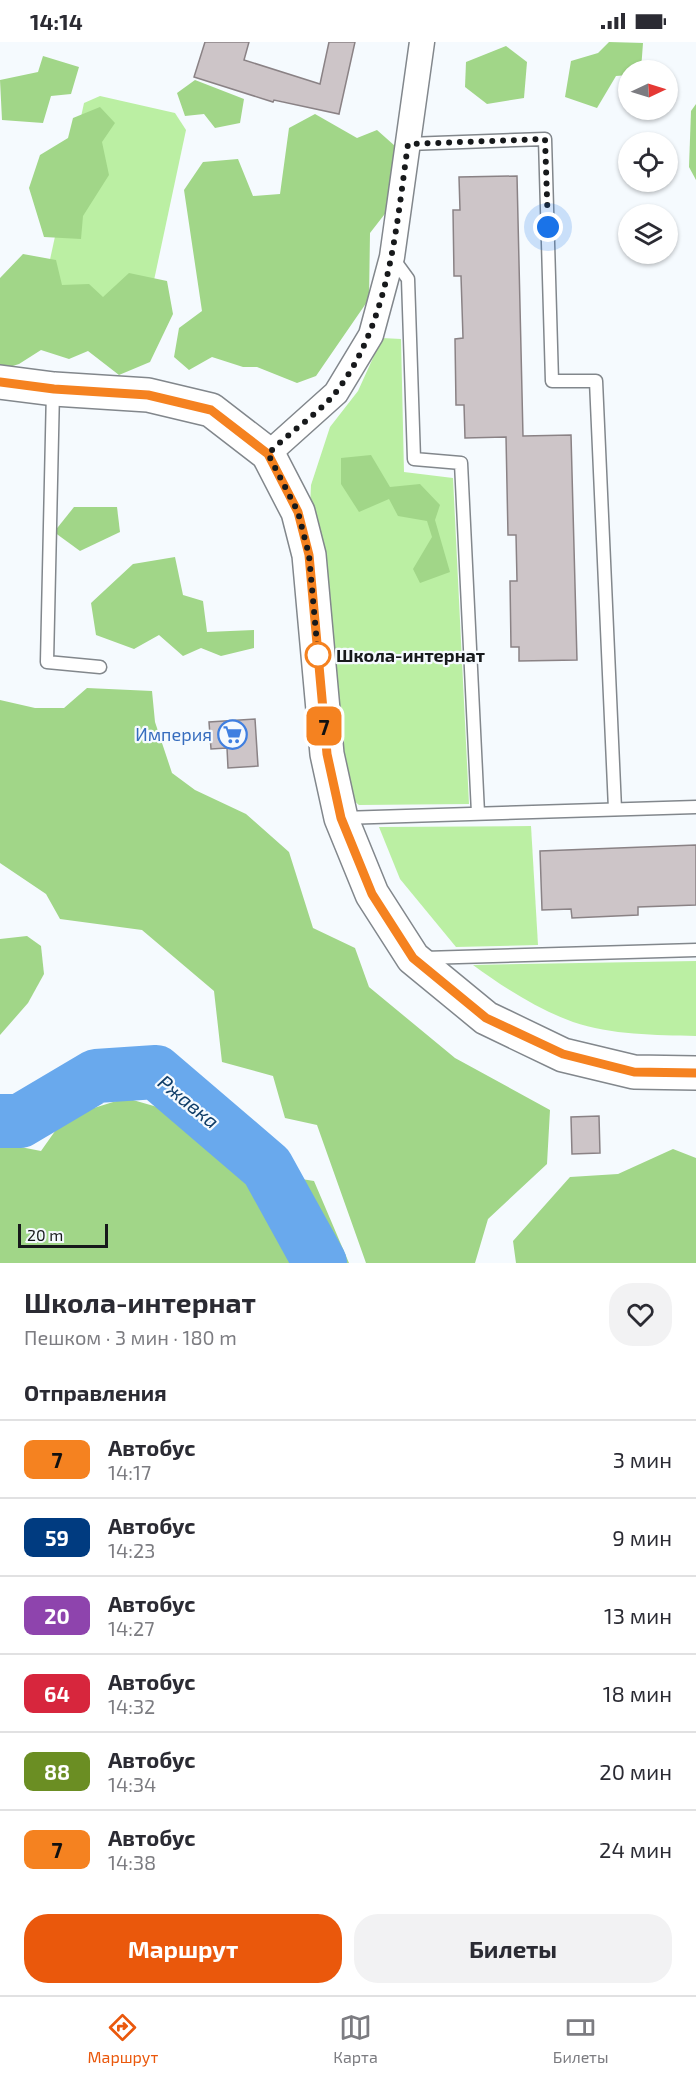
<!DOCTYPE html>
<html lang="ru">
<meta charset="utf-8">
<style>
:root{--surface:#fff;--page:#f2f2f3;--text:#2b2b33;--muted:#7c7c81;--line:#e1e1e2;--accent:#ea580c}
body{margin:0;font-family:"Exo 2",sans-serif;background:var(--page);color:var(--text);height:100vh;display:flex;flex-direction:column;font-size:22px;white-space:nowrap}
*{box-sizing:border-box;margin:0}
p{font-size:20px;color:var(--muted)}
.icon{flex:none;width:33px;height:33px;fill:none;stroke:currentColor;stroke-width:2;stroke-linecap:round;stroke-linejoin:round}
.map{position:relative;height:1221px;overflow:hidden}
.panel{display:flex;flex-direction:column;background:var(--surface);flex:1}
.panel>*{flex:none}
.badge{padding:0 12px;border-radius:9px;font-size:21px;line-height:39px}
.needle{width:39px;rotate:86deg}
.fabs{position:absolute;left:618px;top:18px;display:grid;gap:12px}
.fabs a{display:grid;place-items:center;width:60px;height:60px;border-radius:50%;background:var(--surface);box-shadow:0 2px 4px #0004;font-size:30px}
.scale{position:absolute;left:18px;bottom:15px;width:90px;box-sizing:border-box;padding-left:6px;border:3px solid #17191b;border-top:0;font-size:16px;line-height:21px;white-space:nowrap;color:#17191b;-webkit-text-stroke:4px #f5fafe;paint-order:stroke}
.you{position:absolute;width:30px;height:30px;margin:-15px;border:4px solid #fff;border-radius:50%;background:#1a73e8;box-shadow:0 0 0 9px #1a73e833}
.map>.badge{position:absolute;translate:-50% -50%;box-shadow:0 0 0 3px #fff}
h2{padding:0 24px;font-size:22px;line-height:54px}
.round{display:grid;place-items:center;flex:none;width:63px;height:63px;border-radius:24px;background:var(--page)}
.overview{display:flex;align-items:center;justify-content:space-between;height:102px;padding:0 24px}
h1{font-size:28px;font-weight:700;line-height:45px}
.primary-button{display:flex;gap:12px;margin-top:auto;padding:12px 24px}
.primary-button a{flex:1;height:69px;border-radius:24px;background:var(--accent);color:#fff;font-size:24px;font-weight:700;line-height:69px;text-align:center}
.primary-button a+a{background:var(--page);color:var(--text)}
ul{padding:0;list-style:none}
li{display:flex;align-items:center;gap:18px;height:78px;padding:0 24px;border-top:2px solid var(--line)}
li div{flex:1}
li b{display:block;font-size:22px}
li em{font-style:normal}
li .badge{min-width:66px;font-weight:700;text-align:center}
.status{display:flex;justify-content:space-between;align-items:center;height:42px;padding:0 30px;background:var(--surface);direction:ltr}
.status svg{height:16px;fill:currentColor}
.dock{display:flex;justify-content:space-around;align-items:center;height:84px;border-top:2px solid var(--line);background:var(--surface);font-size:16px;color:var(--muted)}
.dock a{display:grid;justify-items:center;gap:3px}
.dock .selected{color:var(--accent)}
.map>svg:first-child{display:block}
.green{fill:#bbefa3}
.forest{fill:#a1d688}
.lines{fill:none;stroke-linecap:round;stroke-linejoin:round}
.river{stroke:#69a9ed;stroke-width:54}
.building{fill:#cdc5c8;stroke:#8a8285;stroke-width:1.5}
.lane-casing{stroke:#82878c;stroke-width:15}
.street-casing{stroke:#82878c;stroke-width:27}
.secondary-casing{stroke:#82878c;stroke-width:36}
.lane{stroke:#fff;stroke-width:12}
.street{stroke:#fff;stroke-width:24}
.secondary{stroke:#fff;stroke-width:33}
.line-casing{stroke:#fff;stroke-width:14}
.line{stroke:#f58220;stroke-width:9}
.walk{stroke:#17191b;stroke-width:6;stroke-dasharray:0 10.8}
.stop-dot{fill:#fff;stroke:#f58220;stroke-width:3}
.labels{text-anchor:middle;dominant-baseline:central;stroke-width:4.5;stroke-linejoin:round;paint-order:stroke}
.stop-label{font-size:18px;font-weight:bold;fill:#17191b;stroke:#f5fafe;text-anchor:start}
.shop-label{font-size:18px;fill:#366cbe;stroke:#f5fafe;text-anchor:end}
.water-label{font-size:20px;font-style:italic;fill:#103e69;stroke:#f5fafe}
</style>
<div class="status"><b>14:14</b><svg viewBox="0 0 49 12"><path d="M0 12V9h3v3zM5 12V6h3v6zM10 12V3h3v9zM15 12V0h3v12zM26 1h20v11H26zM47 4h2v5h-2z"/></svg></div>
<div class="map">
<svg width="696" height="1221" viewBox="0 0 696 1221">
<rect width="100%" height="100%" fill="#f5fafe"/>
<g class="green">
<path d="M 100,54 L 175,71 L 186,88 L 150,257 L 134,265 L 58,248 L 46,236 L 84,61 Z"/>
<path d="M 382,296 L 401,297 L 404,430 L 453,436 L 469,762 L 359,763 L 348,754 L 310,466 L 311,443 L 330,385 L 358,349 Z"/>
<path d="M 531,784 L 538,903 L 456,905 L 400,837 L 379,785 Z"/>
<path d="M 696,919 L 696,994 C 656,993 611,993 573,980 C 537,967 503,945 473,923 Z"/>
</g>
<g class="forest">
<path d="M 609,0 L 643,1 L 641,28 L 628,28 L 628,33 L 616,34 L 597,66 L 565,55 L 571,19 L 598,11 Z"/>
<path d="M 506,4 L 527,20 L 524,56 L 487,62 L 465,45 L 466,20 Z"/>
<path d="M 43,14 L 79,25 L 71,52 L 51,54 L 43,81 L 2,78 L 0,38 L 38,30 Z"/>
<path d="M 195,38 L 244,57 L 240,81 L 215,86 L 204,72 L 185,74 L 177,51 Z"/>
<path d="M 696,62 L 696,138 L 689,125 L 691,69 Z"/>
<path d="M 100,65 L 115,81 L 102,100 L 109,133 L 83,174 L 81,197 L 44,195 L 29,146 L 40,113 L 68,96 L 73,76 Z"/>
<path d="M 315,72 L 357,96 L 377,88 L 395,104 L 398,155 L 370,191 L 369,257 L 316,334 L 297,341 L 257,325 L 243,325 L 212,315 L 189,328 L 174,315 L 179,286 L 202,269 L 184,148 L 203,120 L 238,117 L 253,154 L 280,152 L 289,86 Z"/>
<path d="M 23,212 L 56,218 L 62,243 L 89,242 L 103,255 L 129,231 L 167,239 L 173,272 L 150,320 L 119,333 L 88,309 L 69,317 L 41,308 L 19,322 L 0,328 L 0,236 Z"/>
<path d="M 371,413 L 390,445 L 420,442 L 440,463 L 435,478 L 450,530 L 420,541 L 413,527 L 432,495 L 427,479 L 398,474 L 389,457 L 359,470 L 341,442 L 341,416 Z"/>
<path d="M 74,465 L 117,465 L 120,490 L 80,509 L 54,490 Z"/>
<path d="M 175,515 L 183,553 L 203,559 L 207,590 L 254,588 L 254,606 L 221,614 L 201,606 L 183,614 L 159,593 L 134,607 L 96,593 L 91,561 L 133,522 Z"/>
<path d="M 87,646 L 152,649 L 155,680 L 172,731 L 195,748 L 246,772 L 289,810 L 313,886 L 355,906 L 369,945 L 455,1016 L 550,1068 L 547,1122 L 488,1177 L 475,1221 L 366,1221 L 317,1083 L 285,1076 L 273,1034 L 222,1020 L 214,949 L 142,888 L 60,877 L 46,852 L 0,821 L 0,658 L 35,666 L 64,666 Z"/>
<path d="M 27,894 L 41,904 L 44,932 L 28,961 L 0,993 L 0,897 Z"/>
<path d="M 126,1056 L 185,1073 L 200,1093 L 251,1096 L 283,1134 L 314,1139 L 349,1221 L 0,1221 L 0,1101 L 41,1109 L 65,1075 Z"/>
<path d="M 673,1107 L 696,1116 L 696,1221 L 516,1221 L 513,1199 L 570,1135 L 618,1132 Z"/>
</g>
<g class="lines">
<path class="river" d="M 0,1079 L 20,1079 L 96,1034 L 156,1030 L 267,1125 L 320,1221"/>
</g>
<g class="building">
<path d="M 205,0 L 249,0 L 244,18 L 320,42 L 329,0 L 355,0 L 339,72 L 274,58 L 273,60 L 194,35 Z"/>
<path d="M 517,134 L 523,394 L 571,393 L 577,618 L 519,619 L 519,605 L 511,605 L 510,539 L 517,539 L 516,493 L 508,493 L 506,395 L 465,396 L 464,363 L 456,363 L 455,297 L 463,296 L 461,234 L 454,234 L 453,168 L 460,168 L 459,135 Z"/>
<path d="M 255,677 L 258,724 L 228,726 L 227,706 L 211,707 L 209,680 Z"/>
<path d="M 696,803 L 696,863 L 638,865 L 638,873 L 572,876 L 571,867 L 542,868 L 540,809 Z"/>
<path d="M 599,1074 L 600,1111 L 572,1112 L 571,1075 Z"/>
</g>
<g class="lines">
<defs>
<g id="lane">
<path d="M 408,102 L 545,97 L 552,339 L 596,339 L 615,767"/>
<path d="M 392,215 L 408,237 L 414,417 L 461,421 L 478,771"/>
<path d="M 53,348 L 47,620 L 100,625"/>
<path d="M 342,776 L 696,765"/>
<path d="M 424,916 L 696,908"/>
</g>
<path id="street" d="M 268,412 L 336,351 L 371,293 L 392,215 L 422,0"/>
<path id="secondary" d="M 0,340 L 54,347 L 148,353 L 211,368 L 268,412 L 298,470 L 309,513 L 327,712 L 341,776 L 372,852 L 413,916 L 486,976 L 563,1013 L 634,1030 L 696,1031"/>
</defs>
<use href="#lane" class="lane-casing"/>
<use href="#street" class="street-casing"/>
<use href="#secondary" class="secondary-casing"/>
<use href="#lane" class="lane"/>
<use href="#street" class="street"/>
<use href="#secondary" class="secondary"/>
</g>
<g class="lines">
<defs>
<path id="line" d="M 0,340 L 54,347 L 148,353 L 211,368 L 268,412 L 298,470 L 309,513 L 327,712 L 341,776 L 372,852 L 413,916 L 486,976 L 563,1012 L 634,1030 L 696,1031"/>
</defs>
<use href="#line" class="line-casing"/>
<use href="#line" class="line"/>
<path class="walk" d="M 318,613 L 309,513 L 298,470 L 268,412 C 287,392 322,369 336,350 C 390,280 396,186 408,102 L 545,97 L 548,185"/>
</g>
<defs>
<symbol id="supermarket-ring" viewBox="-11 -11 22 22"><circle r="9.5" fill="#f5fafe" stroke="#3f7fe0" stroke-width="1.5"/><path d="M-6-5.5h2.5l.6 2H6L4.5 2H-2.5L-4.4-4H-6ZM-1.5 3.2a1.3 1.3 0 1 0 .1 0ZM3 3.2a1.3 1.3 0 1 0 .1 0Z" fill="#3f7fe0"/></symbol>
</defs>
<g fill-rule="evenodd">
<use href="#supermarket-ring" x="216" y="676" width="33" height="33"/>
</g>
<circle class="stop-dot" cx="318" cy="613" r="12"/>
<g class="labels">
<g class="stop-label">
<text x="336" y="613">Школа-интернат</text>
</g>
<g class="shop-label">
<text x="212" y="692">Империя</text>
</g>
<g class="water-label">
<text transform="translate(189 1059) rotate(39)">Ржавка</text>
</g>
</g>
</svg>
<div class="fabs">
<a><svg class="needle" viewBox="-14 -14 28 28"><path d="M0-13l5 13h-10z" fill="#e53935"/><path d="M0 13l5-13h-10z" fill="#7c7c81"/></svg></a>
<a><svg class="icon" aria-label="locate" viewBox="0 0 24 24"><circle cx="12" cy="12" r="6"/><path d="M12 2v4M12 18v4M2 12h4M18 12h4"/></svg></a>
<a><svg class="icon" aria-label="layers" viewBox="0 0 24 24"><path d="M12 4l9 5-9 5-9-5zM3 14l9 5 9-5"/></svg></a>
</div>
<div class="scale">20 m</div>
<div class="you" style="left:548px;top:185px"></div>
<b class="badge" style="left:324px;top:684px;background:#f58220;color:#111">7</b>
</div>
<section class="panel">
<div class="overview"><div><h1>Школа-интернат</h1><p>Пешком · 3 мин · 180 m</p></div><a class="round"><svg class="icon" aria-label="heart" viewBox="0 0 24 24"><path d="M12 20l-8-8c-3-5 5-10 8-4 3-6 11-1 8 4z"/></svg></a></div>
<h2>Отправления</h2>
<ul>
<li><span class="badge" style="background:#f58220;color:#111">7</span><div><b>Автобус</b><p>14:17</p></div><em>3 мин</em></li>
<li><span class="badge" style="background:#003b80;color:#fff">59</span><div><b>Автобус</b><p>14:23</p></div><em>9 мин</em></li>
<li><span class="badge" style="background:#8e44ad;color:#fff">20</span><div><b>Автобус</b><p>14:27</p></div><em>13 мин</em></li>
<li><span class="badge" style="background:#d7263d;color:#fff">64</span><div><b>Автобус</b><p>14:32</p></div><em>18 мин</em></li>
<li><span class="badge" style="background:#6b8e23;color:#fff">88</span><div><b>Автобус</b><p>14:34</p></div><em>20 мин</em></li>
<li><span class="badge" style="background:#f58220;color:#111">7</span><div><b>Автобус</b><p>14:38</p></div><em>24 мин</em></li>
</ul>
<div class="primary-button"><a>Маршрут</a><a>Билеты</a></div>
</section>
<nav class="dock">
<a class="selected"><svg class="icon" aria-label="directions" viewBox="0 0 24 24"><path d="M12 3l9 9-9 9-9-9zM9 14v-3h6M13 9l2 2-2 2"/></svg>Маршрут</a>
<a><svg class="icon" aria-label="map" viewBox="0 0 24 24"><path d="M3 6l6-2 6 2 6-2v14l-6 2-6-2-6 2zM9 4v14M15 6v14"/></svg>Карта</a>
<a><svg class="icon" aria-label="tickets" viewBox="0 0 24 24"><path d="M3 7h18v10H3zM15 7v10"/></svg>Билеты</a>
</nav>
